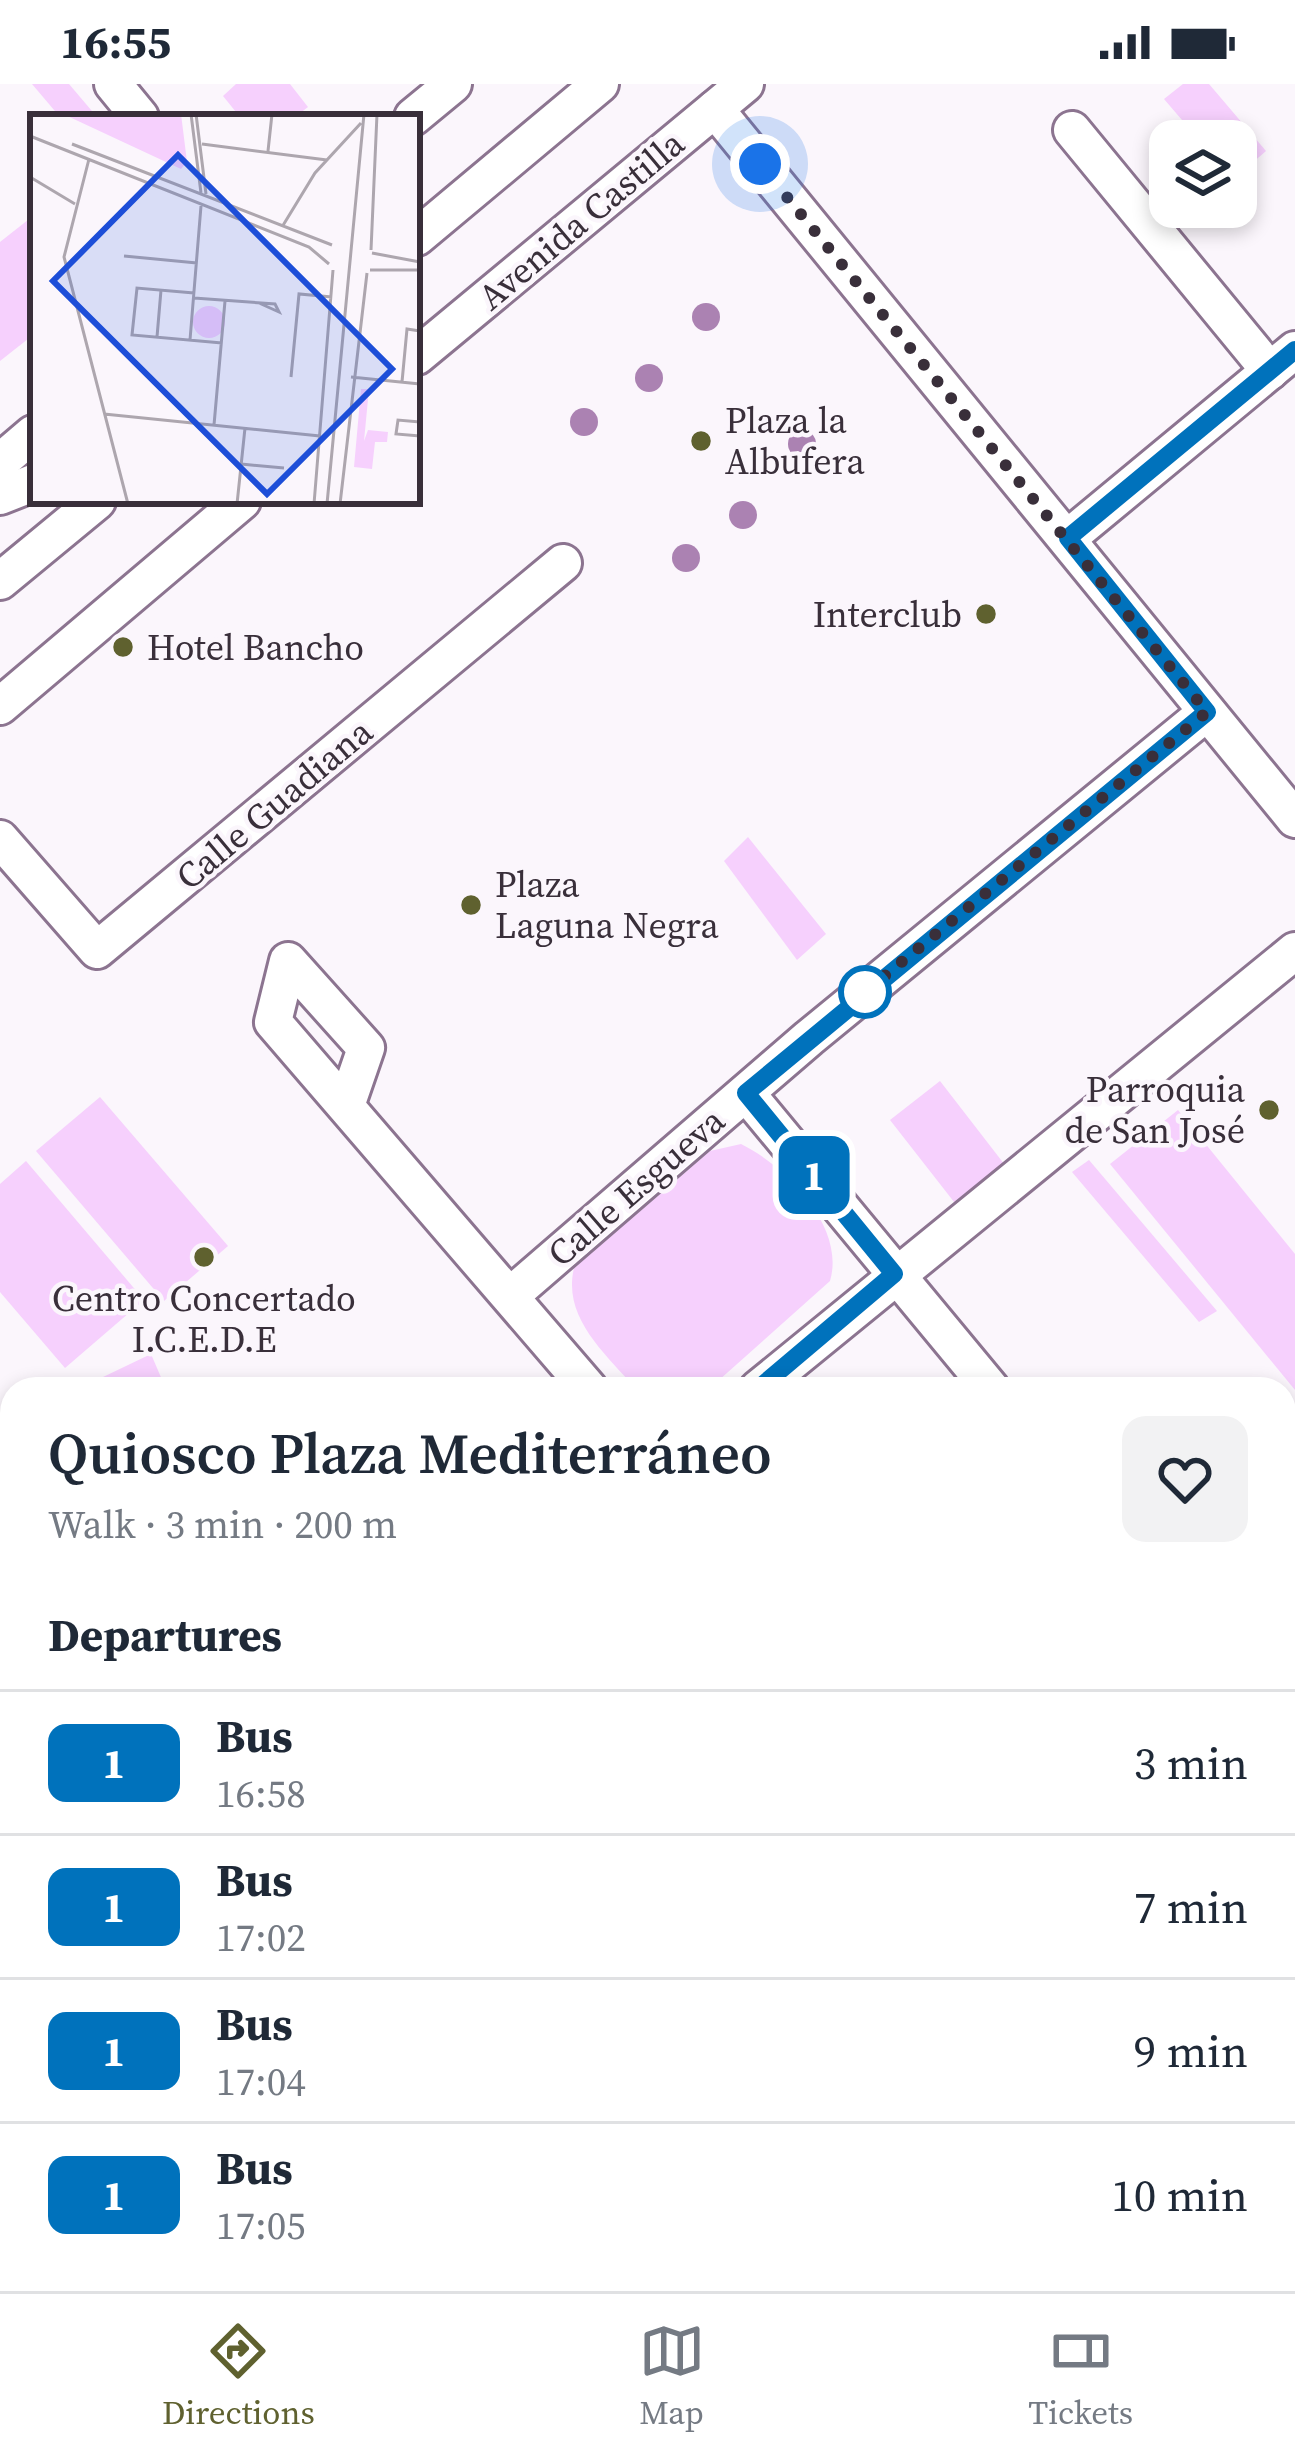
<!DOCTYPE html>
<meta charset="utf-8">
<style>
:root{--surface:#fff;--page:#f2f2f3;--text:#1f2937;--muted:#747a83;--line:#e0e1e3;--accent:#5f612f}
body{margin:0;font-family:"Source Serif 4",serif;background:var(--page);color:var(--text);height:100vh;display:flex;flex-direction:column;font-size:45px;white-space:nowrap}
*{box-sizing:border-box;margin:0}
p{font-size:39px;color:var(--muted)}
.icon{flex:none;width:66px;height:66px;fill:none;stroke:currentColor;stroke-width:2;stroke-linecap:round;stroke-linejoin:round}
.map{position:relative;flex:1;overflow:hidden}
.side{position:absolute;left:0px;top:1293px;width:1296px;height:915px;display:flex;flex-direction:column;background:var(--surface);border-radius:36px 36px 0 0;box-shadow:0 6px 18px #0003}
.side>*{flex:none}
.badge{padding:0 24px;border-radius:18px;font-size:42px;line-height:78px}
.controls{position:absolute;left:1149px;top:36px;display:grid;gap:24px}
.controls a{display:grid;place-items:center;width:108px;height:108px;border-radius:24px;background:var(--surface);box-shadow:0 6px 18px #0003;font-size:60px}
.you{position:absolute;width:60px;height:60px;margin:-30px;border:9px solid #fff;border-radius:50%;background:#1a73e8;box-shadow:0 0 0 18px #1a73e833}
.map>.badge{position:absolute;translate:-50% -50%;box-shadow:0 0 0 6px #fff}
h2{padding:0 48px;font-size:45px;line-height:108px}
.round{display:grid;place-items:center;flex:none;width:126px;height:126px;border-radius:24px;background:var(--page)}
.overview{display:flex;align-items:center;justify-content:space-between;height:204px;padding:0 48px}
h1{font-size:57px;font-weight:600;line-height:90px}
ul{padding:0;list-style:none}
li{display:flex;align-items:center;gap:36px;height:144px;padding:0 48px;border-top:3px solid var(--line)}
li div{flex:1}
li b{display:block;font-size:45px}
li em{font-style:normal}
li .badge{min-width:132px;font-weight:700;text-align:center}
.status{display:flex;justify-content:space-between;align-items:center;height:84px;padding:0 60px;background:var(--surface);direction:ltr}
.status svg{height:33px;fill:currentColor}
.tabs{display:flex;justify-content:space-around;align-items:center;height:168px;border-top:3px solid var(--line);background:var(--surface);font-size:33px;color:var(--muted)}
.tabs a{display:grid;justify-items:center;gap:6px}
.tabs .on{color:var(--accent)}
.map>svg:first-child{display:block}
.green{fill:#f6d0fd}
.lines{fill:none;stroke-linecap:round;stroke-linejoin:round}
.minor-casing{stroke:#8c7490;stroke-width:42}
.highway-casing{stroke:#d7d5d8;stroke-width:60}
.minor{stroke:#fff;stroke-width:36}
.highway{stroke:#f3b6fe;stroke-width:54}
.tree{fill:#ab82b2}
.line-casing{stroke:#fff;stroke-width:27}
.line{stroke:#0072bc;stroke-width:18}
.walk{stroke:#392f3a;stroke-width:12;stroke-dasharray:0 21.6}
.poi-dot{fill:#5f612f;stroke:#fbf6fc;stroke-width:4.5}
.stop-dot{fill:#fff;stroke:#0072bc;stroke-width:6}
.labels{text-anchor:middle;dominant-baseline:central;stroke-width:9;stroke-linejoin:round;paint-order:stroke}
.street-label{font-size:36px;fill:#392f3a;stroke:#fbf6fc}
.poi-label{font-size:36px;fill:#392f3a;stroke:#fbf6fc;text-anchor:start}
.inset-road{fill:none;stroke:#ada6ae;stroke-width:3}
.view{fill:#1d4ed8;fill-opacity:0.15;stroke:#1d4ed8;stroke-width:6}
.inset-edge{fill:none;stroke:#392f3a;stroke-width:6}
</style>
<div class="status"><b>16:55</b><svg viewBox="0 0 49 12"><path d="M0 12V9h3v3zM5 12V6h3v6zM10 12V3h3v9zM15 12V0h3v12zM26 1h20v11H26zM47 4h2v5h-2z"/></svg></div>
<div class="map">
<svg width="1295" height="2207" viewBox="0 0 1295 2207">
<rect width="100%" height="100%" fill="#fbf6fc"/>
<g class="green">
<path d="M 32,0 L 69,0 L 97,33 L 60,33 Z"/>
<path d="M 236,0 L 290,0 L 308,23 L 295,33 L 240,33 L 223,12 Z"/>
<path d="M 1183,0 L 1209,0 L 1266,67 L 1236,93 L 1236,57 L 1200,57 L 1164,15 Z"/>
<path d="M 33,132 L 33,251 L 0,277 L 0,158 Z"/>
<path d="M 748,753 L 826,850 L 797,876 L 724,777 Z"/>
<path d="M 940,997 L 1008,1085 L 958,1123 L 890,1036 Z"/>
<path d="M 100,1013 L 228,1162 L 164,1217 L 36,1067 Z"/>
<path d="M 1178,1026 L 1295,1170 L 1295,1306 L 1110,1080 Z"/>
<path d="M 741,1060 C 786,1082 846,1143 830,1197 L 709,1305 L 636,1305 C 606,1270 562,1234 574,1184 L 710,1067 Z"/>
<path d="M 1089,1076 L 1217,1227 L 1199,1238 L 1072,1088 Z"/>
<path d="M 26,1077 L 144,1216 L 65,1284 L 0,1208 L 0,1100 Z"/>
<path d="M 151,1270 L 166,1305 L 78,1305 Z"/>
<path d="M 12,2127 L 12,2196 L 91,2196 L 96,2207 L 0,2207 L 0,2128 Z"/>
</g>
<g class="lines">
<defs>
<g id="minor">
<path d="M 113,0 L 140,33"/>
<path d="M 715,25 L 1295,735"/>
<path d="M 413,33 L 453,0"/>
<path d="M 1072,46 L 1270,287"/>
<path d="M 417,153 L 600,0"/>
<path d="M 417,272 L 745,0"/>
<path d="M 0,378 L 33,350"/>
<path d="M 0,412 L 33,399"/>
<path d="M 1068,454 L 1295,266"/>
<path d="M 0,497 L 97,417"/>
<path d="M 0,622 L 242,417"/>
<path d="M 0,755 L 97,866 L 563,479"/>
<path d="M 746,1009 L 991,1305"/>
<path d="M 346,1022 L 366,964 L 288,877 L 273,938 L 589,1305"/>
<path d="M 510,1212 L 809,954 L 1207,628"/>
<path d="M 758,1305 L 1295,867"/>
<path d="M 1284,1425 L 1289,1421"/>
<path d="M 0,1906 L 12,1896"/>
<path d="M 0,1952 L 12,1942"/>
<path d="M 1284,2002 L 1295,1983"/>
<path d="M 0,2054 L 12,2054"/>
<path d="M 1160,2207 L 1167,2196"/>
</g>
<g id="highway">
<path d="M 0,1538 L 12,1567"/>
<path d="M 0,1697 L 12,1726"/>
<path d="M 211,2196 L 215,2207"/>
<path d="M 277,2196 L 281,2207"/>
</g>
</defs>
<use href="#minor" class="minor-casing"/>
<use href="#highway" class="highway-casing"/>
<use href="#minor" class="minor"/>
<use href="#highway" class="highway"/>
</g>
<g class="tree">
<circle cx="706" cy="233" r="14"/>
<circle cx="649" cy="294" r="14"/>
<circle cx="584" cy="338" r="14"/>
<circle cx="802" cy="360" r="14"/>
<circle cx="743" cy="431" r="14"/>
<circle cx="686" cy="474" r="14"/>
</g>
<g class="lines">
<defs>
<path id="line" d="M 758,1305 L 894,1190 L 746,1009 L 1207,628 L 1068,454 L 1295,266"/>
</defs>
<use href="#line" class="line-casing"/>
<use href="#line" class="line"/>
<path class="walk" d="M 760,80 L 1207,628 L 865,908"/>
</g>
<g class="poi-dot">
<circle cx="701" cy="357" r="12"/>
<circle cx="986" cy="530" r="12"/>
<circle cx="123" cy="563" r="12"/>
<circle cx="471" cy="821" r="12"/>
<circle cx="1269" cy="1026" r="12"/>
<circle cx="204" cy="1173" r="12"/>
</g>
<circle class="stop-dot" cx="865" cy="908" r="24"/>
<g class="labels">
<g class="street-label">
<text transform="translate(581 136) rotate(-40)">Avenida Castilla</text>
<text transform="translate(274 720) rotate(-40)">Calle Guadiana</text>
<text transform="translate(636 1103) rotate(-41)">Calle Esgueva</text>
</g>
<g class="poi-label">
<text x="725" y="336">Plaza la<tspan x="725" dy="41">Albufera</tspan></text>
<text x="962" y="530" text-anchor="end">Interclub</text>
<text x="147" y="563">Hotel Bancho</text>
<text x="495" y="800">Plaza<tspan x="495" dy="41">Laguna Negra</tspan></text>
<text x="1245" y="1005" text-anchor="end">Parroquia<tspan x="1245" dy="41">de San José</tspan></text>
<text x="204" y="1214" text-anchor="middle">Centro Concertado<tspan x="204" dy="41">I.C.E.D.E</tspan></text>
</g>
</g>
<g transform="translate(30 30)">
<rect width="390" height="390" fill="#fbf6fc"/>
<path d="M 33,0 L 151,0 L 157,48 L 151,55 ZM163 208a16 16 0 1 1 32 0a16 16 0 1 1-32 0ZM 331,275 L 339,275 L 334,327 L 338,316 L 358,318 L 357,328 L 345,328 L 342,355 L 324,353 Z" fill="#f6d0fd"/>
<path class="inset-road" d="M 161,0 L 171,79M 166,0 L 176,80M 0,22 L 279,133 L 299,150M 42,30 L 302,131M 172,30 L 297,46M 238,37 L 242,0M 59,45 L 34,143 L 98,390M 0,63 L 45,90M 252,113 L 285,59 L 331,9M 341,136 L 347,0M 342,139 L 390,148M 94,142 L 167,149M 340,156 L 390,156M 164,179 L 107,174 L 102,221 L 192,229M 164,184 L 245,190 L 249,198 L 229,189M 127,223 L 131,176M 160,226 L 171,92M 261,263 L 269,180 L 302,183M 321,263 L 390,270M 372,268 L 377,215 L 390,217M 74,300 L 290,322M 390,308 L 368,306 L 366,320 L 390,322M 184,311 L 195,187M 211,350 L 254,354M 207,390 L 215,314M 284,390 L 303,156M 297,390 L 334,0M 310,390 L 337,159"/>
<path class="view" d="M 148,41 L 362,255 L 237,380 L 23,167 Z"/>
<rect width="390" height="390" class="inset-edge"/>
</g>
</svg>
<div class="controls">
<a><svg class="icon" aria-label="layers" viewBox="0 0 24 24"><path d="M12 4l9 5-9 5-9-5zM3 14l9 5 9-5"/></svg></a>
</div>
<div class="you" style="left:760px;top:80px"></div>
<b class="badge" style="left:814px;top:1091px;background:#0072bc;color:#fff">1</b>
<section class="side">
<div class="overview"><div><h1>Quiosco Plaza Mediterráneo</h1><p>Walk · 3 min · 200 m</p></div><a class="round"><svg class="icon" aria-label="heart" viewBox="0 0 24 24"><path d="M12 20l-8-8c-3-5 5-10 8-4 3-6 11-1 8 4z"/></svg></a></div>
<h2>Departures</h2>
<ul>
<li><span class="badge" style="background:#0072bc;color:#fff">1</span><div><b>Bus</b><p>16:58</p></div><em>3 min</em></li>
<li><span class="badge" style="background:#0072bc;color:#fff">1</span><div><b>Bus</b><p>17:02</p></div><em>7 min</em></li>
<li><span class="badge" style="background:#0072bc;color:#fff">1</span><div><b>Bus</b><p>17:04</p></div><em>9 min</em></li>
<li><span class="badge" style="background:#0072bc;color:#fff">1</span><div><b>Bus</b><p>17:05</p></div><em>10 min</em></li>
</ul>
</section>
</div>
<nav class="tabs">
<a class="on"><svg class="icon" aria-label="directions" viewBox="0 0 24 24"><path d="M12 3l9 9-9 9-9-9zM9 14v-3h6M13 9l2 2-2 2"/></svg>Directions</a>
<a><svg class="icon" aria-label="map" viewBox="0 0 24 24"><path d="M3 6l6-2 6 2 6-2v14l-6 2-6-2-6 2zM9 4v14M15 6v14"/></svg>Map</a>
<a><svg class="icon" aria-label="tickets" viewBox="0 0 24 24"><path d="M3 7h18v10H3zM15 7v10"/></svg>Tickets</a>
</nav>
